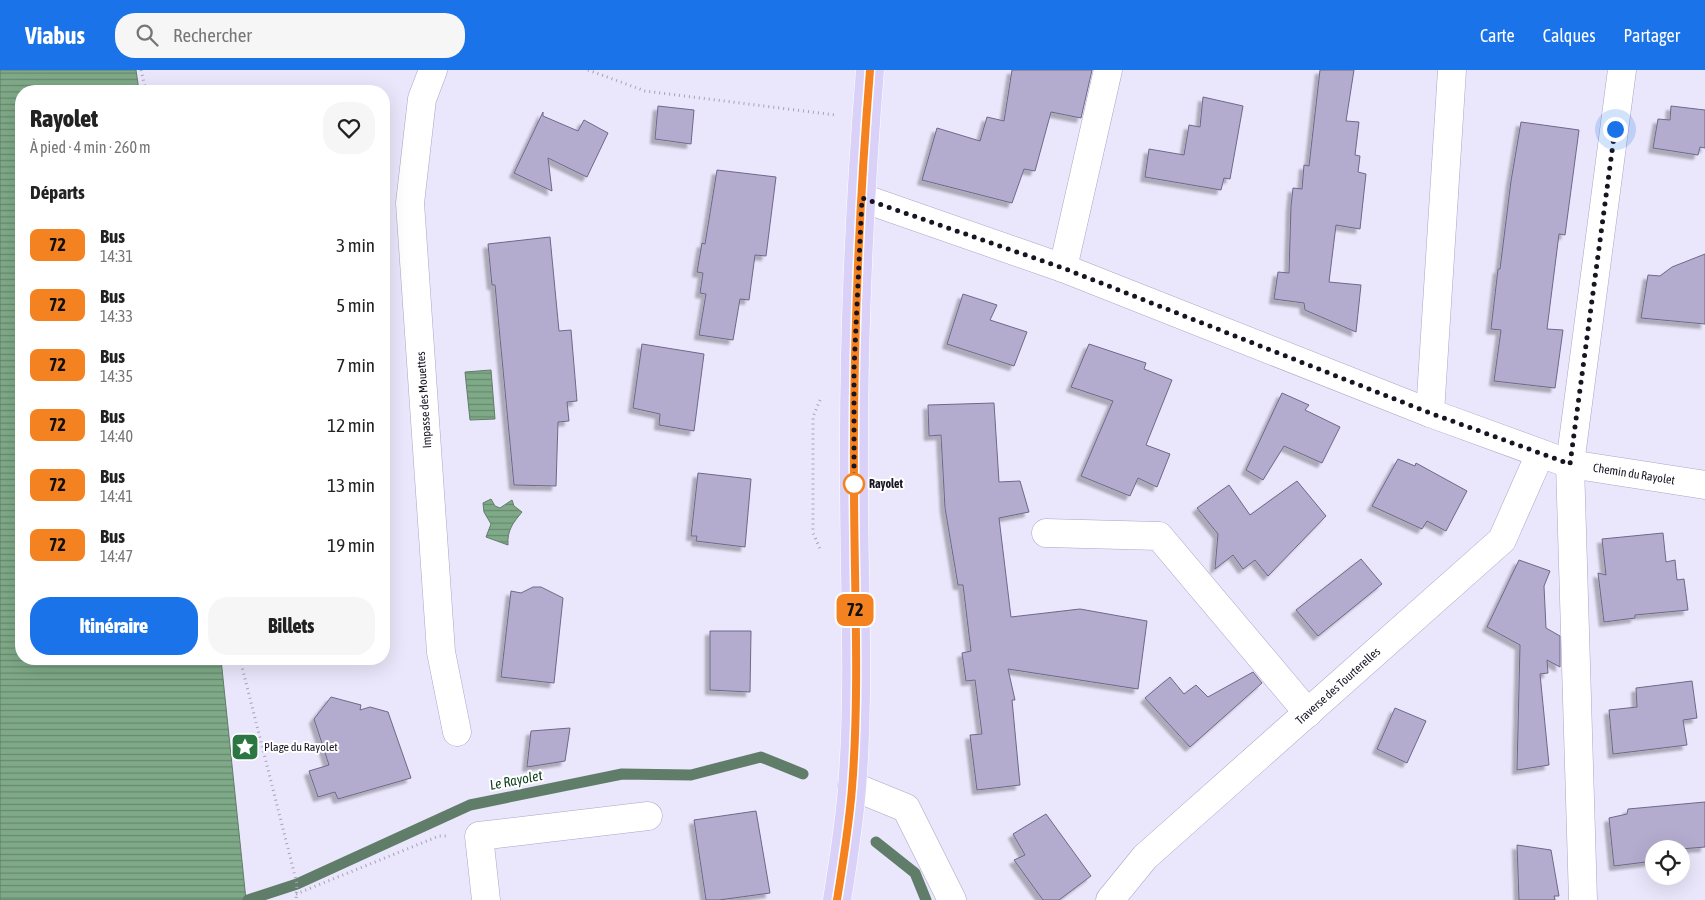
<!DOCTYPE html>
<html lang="fr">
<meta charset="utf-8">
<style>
:root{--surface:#fff;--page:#f6f6f6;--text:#222;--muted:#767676;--accent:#1a73e8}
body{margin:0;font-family:"Asap Condensed",sans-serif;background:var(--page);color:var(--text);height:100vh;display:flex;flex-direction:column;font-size:19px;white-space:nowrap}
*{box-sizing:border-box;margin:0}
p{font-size:16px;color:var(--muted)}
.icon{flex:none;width:28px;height:28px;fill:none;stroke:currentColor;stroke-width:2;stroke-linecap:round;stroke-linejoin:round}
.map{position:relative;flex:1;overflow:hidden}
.panel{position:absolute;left:15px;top:15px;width:375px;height:580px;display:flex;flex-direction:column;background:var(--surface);border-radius:20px;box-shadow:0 5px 20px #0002}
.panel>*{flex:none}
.badge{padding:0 10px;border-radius:8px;font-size:18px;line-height:32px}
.buttons{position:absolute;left:1645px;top:770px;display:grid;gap:10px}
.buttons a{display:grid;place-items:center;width:45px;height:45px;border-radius:50%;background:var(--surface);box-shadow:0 5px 20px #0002;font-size:25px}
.you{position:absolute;width:25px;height:25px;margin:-12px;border:4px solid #fff;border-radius:50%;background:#1a73e8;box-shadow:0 0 0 8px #1a73e833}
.map>.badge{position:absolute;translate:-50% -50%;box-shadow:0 0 0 2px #fff}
h2{padding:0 15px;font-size:19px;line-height:45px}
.round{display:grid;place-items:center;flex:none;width:52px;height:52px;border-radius:20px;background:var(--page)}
.summary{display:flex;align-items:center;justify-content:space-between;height:85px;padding:0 15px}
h1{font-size:24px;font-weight:800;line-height:38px}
.action{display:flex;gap:10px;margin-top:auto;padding:10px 15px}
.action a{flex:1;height:58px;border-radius:20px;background:var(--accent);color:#fff;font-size:20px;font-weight:800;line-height:58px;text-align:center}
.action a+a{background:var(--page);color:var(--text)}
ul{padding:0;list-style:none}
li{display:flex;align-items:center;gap:15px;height:60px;padding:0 15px}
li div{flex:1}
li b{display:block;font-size:19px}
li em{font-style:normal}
li .badge{min-width:55px;font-weight:700;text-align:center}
header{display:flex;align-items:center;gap:30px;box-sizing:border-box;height:70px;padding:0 25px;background:var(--accent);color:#fff}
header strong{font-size:24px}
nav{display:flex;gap:28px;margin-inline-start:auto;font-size:18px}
.search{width:350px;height:45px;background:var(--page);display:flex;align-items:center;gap:12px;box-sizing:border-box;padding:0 18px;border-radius:20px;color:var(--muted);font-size:19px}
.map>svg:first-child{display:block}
.water{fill:url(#water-rules);stroke:#607d69}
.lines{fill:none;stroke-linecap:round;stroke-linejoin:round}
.stream{stroke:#607d69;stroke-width:11}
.building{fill:#b3acce;stroke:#6f6888;filter:url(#shadow)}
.minor-casing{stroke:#aca5c7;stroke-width:29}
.major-casing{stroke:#fff;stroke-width:29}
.path{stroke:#a7a3b6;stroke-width:3;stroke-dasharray:1 4;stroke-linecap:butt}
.minor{stroke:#fff;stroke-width:28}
.major{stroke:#dad1f9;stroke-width:28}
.line-casing{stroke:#fff;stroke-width:11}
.line{stroke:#f58220;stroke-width:8}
.walk{stroke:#181522;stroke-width:5;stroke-dasharray:0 9}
.stop-dot{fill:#fff;stroke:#f58220;stroke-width:2.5}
.labels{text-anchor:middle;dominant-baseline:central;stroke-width:4;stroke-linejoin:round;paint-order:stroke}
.street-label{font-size:12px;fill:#181522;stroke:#fff}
.stop-label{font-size:12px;font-weight:bold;fill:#181522;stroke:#fff;text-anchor:start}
.poi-label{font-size:12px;fill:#181522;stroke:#fff;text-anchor:start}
.water-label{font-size:14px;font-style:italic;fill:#114222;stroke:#fff}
</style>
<header>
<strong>Viabus</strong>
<div class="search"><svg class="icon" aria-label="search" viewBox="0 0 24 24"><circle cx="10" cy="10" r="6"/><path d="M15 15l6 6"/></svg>Rechercher</div>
<nav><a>Carte</a><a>Calques</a><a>Partager</a></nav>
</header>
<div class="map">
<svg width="1705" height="830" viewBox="0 0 1705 830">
<defs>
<pattern id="water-rules" width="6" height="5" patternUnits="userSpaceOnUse" patternTransform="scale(1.25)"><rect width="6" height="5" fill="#7faa88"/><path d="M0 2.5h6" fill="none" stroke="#67896f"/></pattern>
<filter id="shadow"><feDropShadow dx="-4.5" dy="4.5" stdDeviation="1" flood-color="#0004"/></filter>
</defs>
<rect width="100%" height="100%" fill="#eae6fb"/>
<g class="water">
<path d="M 0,0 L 136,0 L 139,21 L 21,21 L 21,589 L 221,589 L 246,830 L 0,830 Z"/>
<path d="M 491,300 L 495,349 L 470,350 L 465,302 Z"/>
<path d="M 491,429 L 495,436 L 500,438 L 512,430 L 514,436 L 522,442 C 513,453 507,460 508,475 L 486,467 L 491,454 L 484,442 L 483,433 Z"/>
</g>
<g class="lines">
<g class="stream">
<path d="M 876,772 L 915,803 L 926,830"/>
<path d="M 248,830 L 297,814 L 470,735 L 622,704 L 691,705 L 761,687 L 803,704"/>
</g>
</g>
<g class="building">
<path d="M 1012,0 L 1092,0 L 1081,48 L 1051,42 L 1035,101 L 1024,99 L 1012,133 L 922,110 L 937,58 L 980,71 L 987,47 L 1004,51 Z"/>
<path d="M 1320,0 L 1354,0 L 1346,51 L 1359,52 L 1355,85 L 1360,86 L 1358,102 L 1366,104 L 1364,122 L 1360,159 L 1336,155 L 1329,212 L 1361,215 L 1356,262 L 1305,240 L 1304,233 L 1274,229 L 1278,202 L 1289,203 L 1291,136 L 1293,118 L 1302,119 L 1304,95 L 1309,96 Z"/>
<path d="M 1203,27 L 1243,36 L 1230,109 L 1224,108 L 1221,120 L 1145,107 L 1149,79 L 1184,85 L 1189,55 L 1200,57 Z"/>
<path d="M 658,36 L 694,40 L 691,74 L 655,69 Z"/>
<path d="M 1671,36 L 1705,40 L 1705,78 L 1700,77 L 1698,85 L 1653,78 L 1658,49 L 1670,50 Z"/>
<path d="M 543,42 L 543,46 L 578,61 L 584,50 L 608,63 L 587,107 L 548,88 L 552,121 L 514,103 Z"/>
<path d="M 1521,52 L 1579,60 L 1565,165 L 1559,164 L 1547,259 L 1563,260 L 1555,318 L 1494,311 L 1501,260 L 1491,259 L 1498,199 L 1500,199 L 1511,111 Z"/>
<path d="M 717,100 L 776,107 L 766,186 L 755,185 L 749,230 L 740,229 L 733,270 L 699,265 L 706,224 L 700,223 L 703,203 L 697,202 L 702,173 L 705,174 Z"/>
<path d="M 550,167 L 559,261 L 571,260 L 577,331 L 567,332 L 569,351 L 558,352 L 556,416 L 514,415 L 495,215 L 492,215 L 488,174 Z"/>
<path d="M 1705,184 L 1705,254 L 1641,248 L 1648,205 L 1660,206 L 1672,197 Z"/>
<path d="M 963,224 L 997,235 L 990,250 L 1027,262 L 1014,296 L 947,274 Z"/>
<path d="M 642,274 L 704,284 L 694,361 L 659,355 L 660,344 L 633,338 Z"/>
<path d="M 1089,274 L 1146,293 L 1144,299 L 1172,310 L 1146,375 L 1170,384 L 1157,417 L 1138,408 L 1130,426 L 1081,406 L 1113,331 L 1071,317 Z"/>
<path d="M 1282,323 L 1309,335 L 1305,340 L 1340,357 L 1322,393 L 1284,376 L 1263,410 L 1246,400 Z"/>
<path d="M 994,333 L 999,412 L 1020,411 L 1029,442 L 999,448 L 1011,547 L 1080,539 L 1147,551 L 1138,619 L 1008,599 L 1015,630 L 1012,630 L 1020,715 L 977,720 L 970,665 L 982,664 L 975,610 L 966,611 L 962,583 L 971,581 L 963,515 L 958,515 L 945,438 L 941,365 L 929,366 L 928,335 Z"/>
<path d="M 1398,389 L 1415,396 L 1416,393 L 1467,421 L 1446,461 L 1427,451 L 1422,459 L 1372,436 Z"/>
<path d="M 698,403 L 751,409 L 745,477 L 696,471 L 697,466 L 691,466 Z"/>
<path d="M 1297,411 L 1326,446 L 1268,506 L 1255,490 L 1243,499 L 1233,485 L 1215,499 L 1218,464 L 1197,438 L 1229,415 L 1250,445 Z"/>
<path d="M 1663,463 L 1666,492 L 1675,490 L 1677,510 L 1684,509 L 1688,540 L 1635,545 L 1635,548 L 1604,552 L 1598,503 L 1606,505 L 1602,469 Z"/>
<path d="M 1361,489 L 1382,514 L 1318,566 L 1296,540 Z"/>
<path d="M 1519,490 L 1550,501 L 1544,516 L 1546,558 L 1560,566 L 1560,597 L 1547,590 L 1548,603 L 1540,604 L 1549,695 L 1517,700 L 1520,575 L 1487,557 Z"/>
<path d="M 533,517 L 541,517 L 563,528 L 554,613 L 501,607 L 511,521 L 521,523 Z"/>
<path d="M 710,561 L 751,561 L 750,622 L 710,620 Z"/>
<path d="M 1253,602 L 1262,613 L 1190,677 L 1145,628 L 1170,607 L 1184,624 L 1196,615 L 1208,627 Z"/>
<path d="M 1692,611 L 1697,648 L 1683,650 L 1687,675 L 1613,684 L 1609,640 L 1637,637 L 1636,618 Z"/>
<path d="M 331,627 L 361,635 L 360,640 L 370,637 L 388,642 L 411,708 L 338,729 L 335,722 L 318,727 L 309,701 L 329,695 L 314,649 Z"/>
<path d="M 1395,638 L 1426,651 L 1407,693 L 1377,679 Z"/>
<path d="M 570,658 L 565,691 L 527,697 L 531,661 Z"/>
<path d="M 1705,732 L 1705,777 L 1681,779 L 1654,779 L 1654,791 L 1614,796 L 1609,748 L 1627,744 L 1628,739 Z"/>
<path d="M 756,741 L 770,823 L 719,830 L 706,830 L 694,750 Z"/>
<path d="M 1046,744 L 1091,806 L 1059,830 L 1043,830 L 1014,790 L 1025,785 L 1013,764 Z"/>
<path d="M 1517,775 L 1551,780 L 1559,826 L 1554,826 L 1555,830 L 1519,830 Z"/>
</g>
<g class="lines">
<defs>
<g id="minor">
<path d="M 433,0 L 422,29 L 410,133 L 441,582 L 457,662"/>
<path d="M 862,128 L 1063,198 L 1430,343 L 1570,394 L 1705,415"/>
<path d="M 1063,198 L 1108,0"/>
<path d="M 1430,343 L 1452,0"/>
<path d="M 1046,463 L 1159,466 L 1308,643"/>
<path d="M 852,716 L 906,738 L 952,830"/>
<path d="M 486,830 L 479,766 L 648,746"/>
<path d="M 1110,830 L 1145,787 L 1502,470 L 1540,384"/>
<path d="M 1583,830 L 1570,394 L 1622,0"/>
</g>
<path id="major" d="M 837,830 C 843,793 849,756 852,718 C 860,618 854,514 854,413 C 853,275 859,137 870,0"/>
</defs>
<use href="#minor" class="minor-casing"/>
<use href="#major" class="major-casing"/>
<g class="path">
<path d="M 141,0 L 146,21"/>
<path d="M 588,0 L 645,21 L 835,45"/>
<path d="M 820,330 L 813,347 L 813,463 L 821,481"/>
<path d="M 240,589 L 297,814 L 296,830"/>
<path d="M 296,824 L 439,766 L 447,766"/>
</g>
<use href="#minor" class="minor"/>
<use href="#major" class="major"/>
</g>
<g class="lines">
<defs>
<path id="line" d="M 837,830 C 843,793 849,756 852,718 C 860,617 854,515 854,413 C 853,276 859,137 870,0"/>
</defs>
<use href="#line" class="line-casing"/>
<use href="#line" class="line"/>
<path class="walk" d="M 854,414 L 854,299 L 862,128 L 1063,198 L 1430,343 L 1570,394 L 1615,59"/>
</g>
<defs>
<symbol id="sight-square" viewBox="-11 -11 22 22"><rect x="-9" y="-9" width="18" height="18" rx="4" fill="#2c7643" stroke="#fff"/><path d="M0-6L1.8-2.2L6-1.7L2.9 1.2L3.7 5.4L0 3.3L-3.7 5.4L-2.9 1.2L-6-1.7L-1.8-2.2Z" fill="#fff"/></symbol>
</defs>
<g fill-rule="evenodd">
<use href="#sight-square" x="229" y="661" width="32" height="32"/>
</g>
<circle class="stop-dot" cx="854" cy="414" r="10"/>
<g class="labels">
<g class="street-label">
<text transform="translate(424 330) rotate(-94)">Impasse des Mouettes</text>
<text transform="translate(1634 404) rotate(9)">Chemin du Rayolet</text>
<text transform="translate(1338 616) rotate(-42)">Traverse des Tourterelles</text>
</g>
<g class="stop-label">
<text x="869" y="414">Rayolet</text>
</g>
<g class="poi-label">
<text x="264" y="677">Plage du Rayolet</text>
</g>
<g class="water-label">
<text transform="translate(516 710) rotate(-11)">Le Rayolet</text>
</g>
</g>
</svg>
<div class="buttons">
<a><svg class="icon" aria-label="locate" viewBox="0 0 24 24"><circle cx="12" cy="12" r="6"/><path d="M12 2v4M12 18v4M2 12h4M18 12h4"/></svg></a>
</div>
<div class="you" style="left:1615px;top:59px"></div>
<b class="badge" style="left:855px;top:540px;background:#f58220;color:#111">72</b>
<section class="panel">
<div class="summary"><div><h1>Rayolet</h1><p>À pied · 4 min · 260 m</p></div><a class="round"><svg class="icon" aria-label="heart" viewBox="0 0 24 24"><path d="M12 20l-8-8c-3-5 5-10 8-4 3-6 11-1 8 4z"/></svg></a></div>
<h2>Départs</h2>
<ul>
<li><span class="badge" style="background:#f58220;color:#111">72</span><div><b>Bus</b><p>14:31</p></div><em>3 min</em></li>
<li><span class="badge" style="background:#f58220;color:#111">72</span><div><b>Bus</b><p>14:33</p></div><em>5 min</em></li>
<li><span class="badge" style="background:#f58220;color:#111">72</span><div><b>Bus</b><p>14:35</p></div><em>7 min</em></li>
<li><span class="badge" style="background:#f58220;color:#111">72</span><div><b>Bus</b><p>14:40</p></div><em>12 min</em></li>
<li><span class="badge" style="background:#f58220;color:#111">72</span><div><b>Bus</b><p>14:41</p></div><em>13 min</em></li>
<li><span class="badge" style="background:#f58220;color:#111">72</span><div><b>Bus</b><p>14:47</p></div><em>19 min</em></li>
</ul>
<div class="action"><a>Itinéraire</a><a>Billets</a></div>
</section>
</div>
